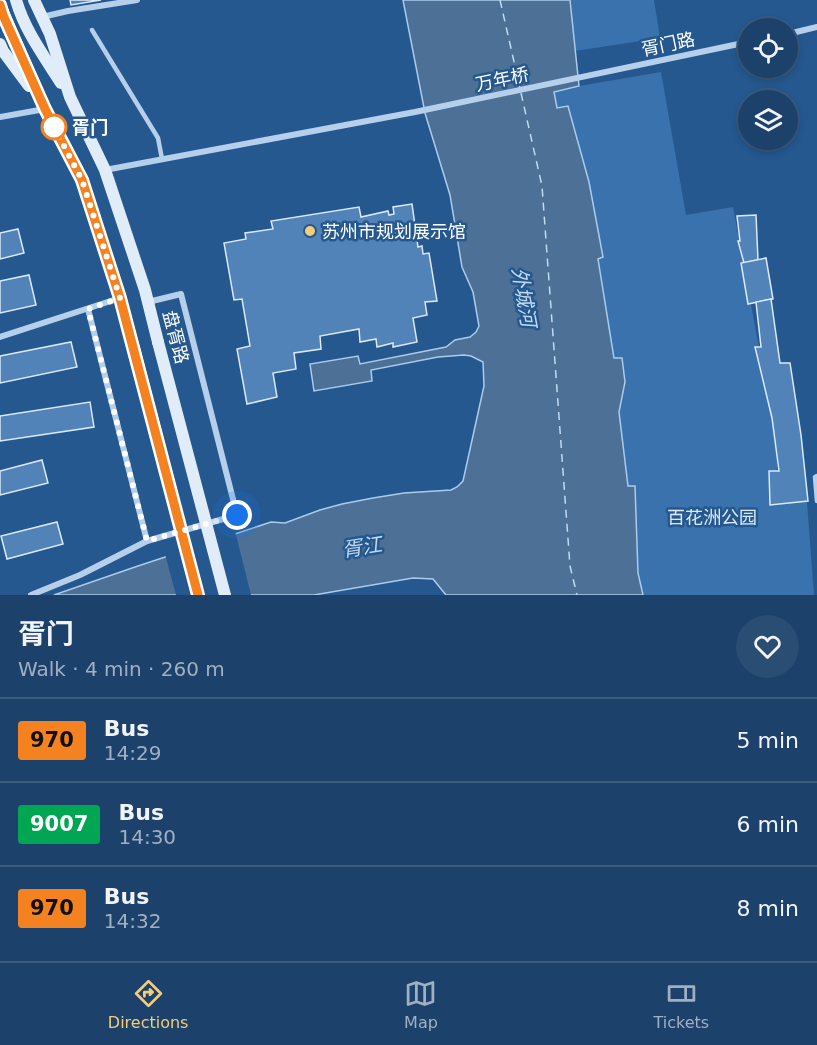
<!DOCTYPE html>
<meta charset="utf-8">
<style>
:root{--surface:#1c426b;--page:#294d73;--text:#f1f3f6;--muted:#a0b0c1;--line:#3a5b7e;--accent:#f5cc7a}
body{margin:0;font-family:"DejaVu Sans","Noto Sans SC",sans-serif;background:var(--page);color:var(--text);height:100vh;display:flex;flex-direction:column;font-size:22px;white-space:nowrap}
*{box-sizing:border-box;margin:0}
p{font-size:20px;color:var(--muted)}
.icon{flex:none;width:33px;height:33px;fill:none;stroke:currentColor;stroke-width:2;stroke-linecap:round;stroke-linejoin:round}
.map{position:relative;height:595px;overflow:hidden}
.drawer{display:flex;flex-direction:column;background:var(--surface);flex:1}
.drawer>*{flex:none}
.badge{padding:0 12px;border-radius:4px;font-size:21px;line-height:39px}
.buttons{position:absolute;left:738px;top:18px;display:grid;gap:12px}
.buttons a{display:grid;place-items:center;width:60px;height:60px;border-radius:50%;background:var(--surface);box-shadow:0 3px 9px #0003,0 0 0 2px var(--line);font-size:30px}
.you{position:absolute;width:30px;height:30px;margin:-15px;border:4px solid #fff;border-radius:50%;background:#1a73e8;box-shadow:0 0 0 9px #1a73e833}
.map>.badge{position:absolute;translate:-50% -50%;box-shadow:0 0 0 3px #fff}
.round{display:grid;place-items:center;flex:none;width:63px;height:63px;border-radius:32px;background:var(--page)}
.overview{display:flex;align-items:center;justify-content:space-between;height:102px;padding:0 18px}
h1{font-size:28px;font-weight:700;line-height:45px}
ul{padding:0;list-style:none}
li{display:flex;align-items:center;gap:18px;height:84px;padding:0 18px;border-top:2px solid var(--line)}
li div{flex:1}
li b{display:block;font-size:22px}
li em{font-style:normal}
li .badge{min-width:66px;font-weight:700;text-align:center}
.menu{display:flex;justify-content:space-around;align-items:center;height:84px;border-top:2px solid var(--line);background:var(--surface);font-size:16px;color:var(--muted)}
.menu a{display:grid;justify-items:center;gap:3px}
.menu .current{color:var(--accent)}
.map>svg:first-child{display:block}
.green{fill:#3972ac}
.water{fill:#4c7096;stroke:#aaccec;stroke-width:1.5}
.pier{fill:#25588f}
.lines{fill:none;stroke-linecap:round;stroke-linejoin:round}
.ferry{stroke:#c2daf2;stroke-width:1.5;stroke-dasharray:8 6;stroke-linecap:butt}
.building{fill:#5183b8;stroke:#dae9f9;stroke-width:1.5}
.lane{stroke:#b6d0eb;stroke-width:4.5}
.street{stroke:#b6d0eb;stroke-width:6}
.secondary{stroke:#e1ecf9;stroke-width:12}
.secondary-bridge{stroke:#e1ecf9;stroke-width:12}
.line-casing{stroke:#fff;stroke-width:14}
.line{stroke:#f58220;stroke-width:9}
.walk{stroke:#fff;stroke-width:6;stroke-dasharray:0 10.8}
.stop-dot{fill:#fff;stroke:#f58220;stroke-width:3}
.poi-dot{fill:#f5cc7a;stroke:#25588f;stroke-width:2}
.labels{text-anchor:middle;dominant-baseline:central;stroke-width:5;stroke-linejoin:round;paint-order:stroke}
.street-label{font-size:18px;fill:#fff;stroke:#25588f}
.stop-label{font-size:18px;font-weight:bold;fill:#fff;stroke:#25588f;text-anchor:start}
.poi-label{font-size:18px;fill:#fff;stroke:#25588f;text-anchor:start}
.park-label{font-size:18px;fill:#dae9f9;stroke:#25588f}
.water-label{font-size:20px;font-style:italic;fill:#c2daf2;stroke:#25588f}
</style>
<div class="map">
<svg width="817" height="595" viewBox="0 0 817 595">
<rect width="100%" height="100%" fill="#25588f"/>
<g class="green">
<path d="M 570,0 L 654,0 L 660,38 L 575,51 Z"/>
<path d="M 661,72 L 686,215 L 733,207 L 772,418 L 777,459 L 777,477 L 805,476 L 814,595 L 643,595 L 638,573 L 635,486 L 628,487 L 619,412 L 625,382 L 621,358 L 614,359 L 597,259 L 603,257 L 589,182 L 568,106 L 557,108 L 554,91 L 579,86 Z"/>
</g>
<path class="water" d="M 403,0 L 570,0 L 579,86 L 554,92 L 557,108 L 568,106 L 589,182 L 603,257 L 598,259 L 614,358 L 622,358 L 625,382 L 619,412 L 628,486 L 635,486 L 638,573 L 643,595 L 446,595 L 433,579 L 413,578 L 314,595 L 54,595 L 135,567 L 271,522 L 285,523 L 320,510 L 342,504 L 373,498 L 404,493 L 451,490 L 457,487 L 463,481 L 484,386 L 483,362 L 471,356 L 464,355 L 438,357 L 371,370 L 372,381 L 314,391 L 310,364 L 358,356 L 360,364 L 446,347 L 455,340 L 470,337 L 476,332 L 479,326 L 473,292 L 462,267 L 450,195 L 425,113 Z"/>
<path class="pier" d="M 235,531 L 251,595 L 176,595 L 165,554 Z"/>
<g class="lines">
<g class="ferry">
<path d="M 500,0 L 520,88"/>
<path d="M 521,93 L 542,186 L 570,566 L 577,595"/>
</g>
</g>
<g class="building">
<path d="M 70,0 L 101,0 L 71,5 Z"/>
<path d="M 412,204 L 418,247 L 422,246 L 423,254 L 429,253 L 437,301 L 425,302 L 427,315 L 413,318 L 417,342 L 393,347 L 393,343 L 377,347 L 376,339 L 360,342 L 359,329 L 320,336 L 321,349 L 294,353 L 296,369 L 273,373 L 277,397 L 247,404 L 237,349 L 250,346 L 242,299 L 234,300 L 224,243 L 246,239 L 245,233 L 273,229 L 271,221 L 359,207 L 361,217 L 388,211 L 389,215 L 394,214 L 393,207 Z"/>
<path d="M 756,215 L 758,260 L 744,263 L 738,241 L 740,241 L 737,216 Z"/>
<path d="M 18,229 L 24,253 L 0,259 L 0,233 Z"/>
<path d="M 766,258 L 773,299 L 748,304 L 741,263 Z"/>
<path d="M 29,275 L 36,305 L 0,313 L 0,281 Z"/>
<path d="M 771,299 L 780,363 L 790,363 L 801,435 L 808,501 L 770,505 L 769,471 L 779,471 L 772,418 L 755,347 L 761,347 L 756,302 Z"/>
<path d="M 71,342 L 77,367 L 0,383 L 0,356 Z"/>
<path d="M 90,402 L 94,427 L 0,441 L 0,416 Z"/>
<path d="M 42,460 L 48,483 L 0,495 L 0,471 Z"/>
<path d="M 57,522 L 63,544 L 7,559 L 1,536 Z"/>
</g>
<g class="lines">
<g class="lane">
<path d="M 92,30 L 158,138 L 162,159"/>
<path d="M 817,476 L 815,477 L 817,501"/>
</g>
<g class="street">
<path d="M 42,17 L 68,11 L 137,0"/>
<path d="M 788,34 L 817,27"/>
<path d="M 0,117 L 45,109"/>
<path d="M 105,170 L 415,112 L 748,42"/>
<path d="M 88,309 L 147,541"/>
<path d="M 0,337 L 120,298"/>
<path d="M 31,595 L 80,575 L 147,541 L 237,515 L 181,294 L 148,302"/>
</g>
<g class="secondary">
<path d="M 16,0 C 25,31 44,56 61,83"/>
<path d="M 34,0 L 50,34 L 70,97 L 105,170 L 145,290 L 158,342"/>
<path d="M 0,5 L 45,109 L 82,180 L 120,298 L 134,348"/>
<path d="M 0,44 L 3,51 L 29,86"/>
</g>
<g class="secondary-bridge">
<path d="M 158,342 L 225,595"/>
<path d="M 134,348 L 198,595"/>
</g>
</g>
<g class="lines">
<defs>
<path id="line" d="M 0,5 L 3,15 L 45,109 L 82,180 L 120,298 L 198,595"/>
</defs>
<use href="#line" class="line-casing"/>
<use href="#line" class="line"/>
<path class="walk" d="M 54,127 L 82,180 L 120,298 L 88,309 L 147,541 L 237,515"/>
</g>
<circle class="stop-dot" cx="54" cy="127" r="12"/>
<circle class="poi-dot" cx="310" cy="231" r="6"/>
<g class="labels">
<g class="street-label">
<text transform="translate(668 44) rotate(-12)">胥门路</text>
<text transform="translate(502 79) rotate(-12)">万年桥</text>
<text transform="translate(176 337) rotate(75)">盘胥路</text>
</g>
<g class="stop-label">
<text x="72" y="127">胥门</text>
</g>
<g class="poi-label">
<text x="322" y="231">苏州市规划展示馆</text>
</g>
<g class="park-label">
<text x="712" y="517">百花洲公园</text>
</g>
<g class="water-label">
<text transform="translate(524 297) rotate(80)">外城河</text>
<text transform="translate(362 547) rotate(-9)">胥江</text>
</g>
</g>
</svg>
<div class="buttons">
<a><svg class="icon" aria-label="locate" viewBox="0 0 24 24"><circle cx="12" cy="12" r="6"/><path d="M12 2v4M12 18v4M2 12h4M18 12h4"/></svg></a>
<a><svg class="icon" aria-label="layers" viewBox="0 0 24 24"><path d="M12 4l9 5-9 5-9-5zM3 14l9 5 9-5"/></svg></a>
</div>
<div class="you" style="left:237px;top:515px"></div>
</div>
<section class="drawer">
<div class="overview"><div><h1>胥门</h1><p>Walk · 4 min · 260 m</p></div><a class="round"><svg class="icon" aria-label="heart" viewBox="0 0 24 24"><path d="M12 20l-8-8c-3-5 5-10 8-4 3-6 11-1 8 4z"/></svg></a></div>
<ul>
<li><span class="badge" style="background:#f58220;color:#111">970</span><div><b>Bus</b><p>14:29</p></div><em>5 min</em></li>
<li><span class="badge" style="background:#00a651;color:#fff">9007</span><div><b>Bus</b><p>14:30</p></div><em>6 min</em></li>
<li><span class="badge" style="background:#f58220;color:#111">970</span><div><b>Bus</b><p>14:32</p></div><em>8 min</em></li>
</ul>
</section>
<nav class="menu">
<a class="current"><svg class="icon" aria-label="directions" viewBox="0 0 24 24"><path d="M12 3l9 9-9 9-9-9zM9 14v-3h6M13 9l2 2-2 2"/></svg>Directions</a>
<a><svg class="icon" aria-label="map" viewBox="0 0 24 24"><path d="M3 6l6-2 6 2 6-2v14l-6 2-6-2-6 2zM9 4v14M15 6v14"/></svg>Map</a>
<a><svg class="icon" aria-label="tickets" viewBox="0 0 24 24"><path d="M3 7h18v10H3zM15 7v10"/></svg>Tickets</a>
</nav>
